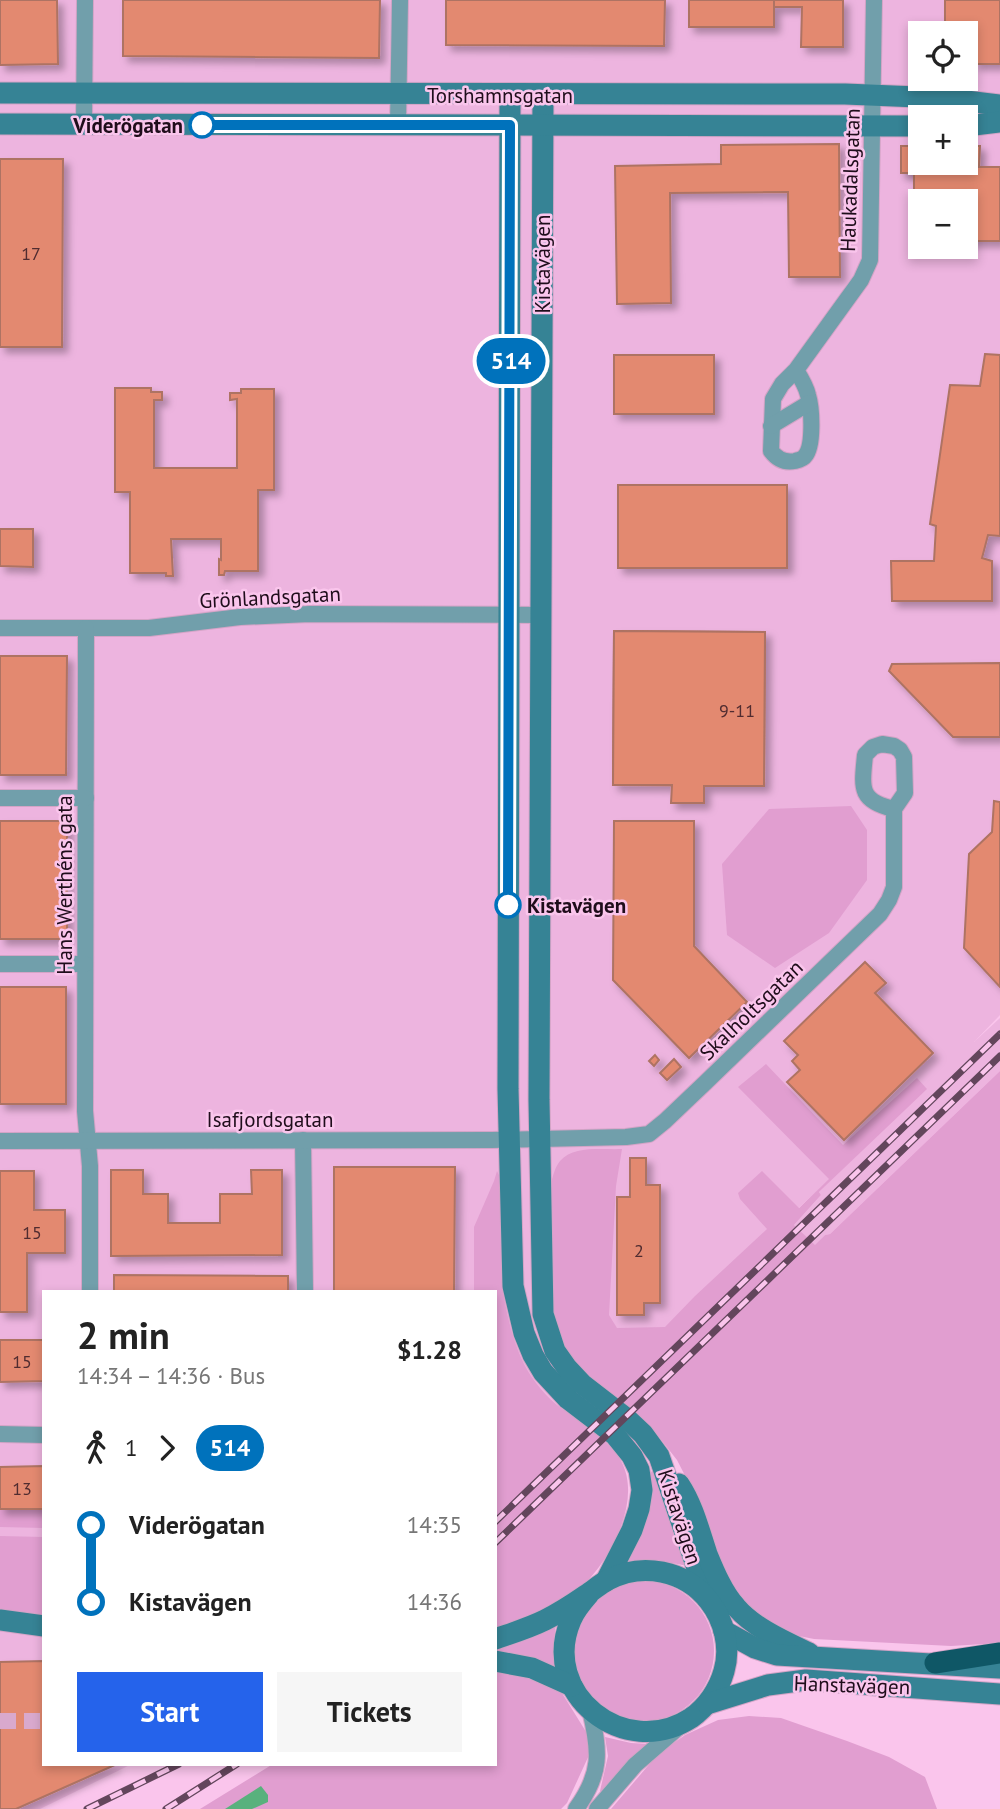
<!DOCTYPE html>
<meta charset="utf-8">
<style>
:root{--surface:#fff;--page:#f6f6f6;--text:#222;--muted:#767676;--accent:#2563eb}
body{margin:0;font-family:"PT Sans",sans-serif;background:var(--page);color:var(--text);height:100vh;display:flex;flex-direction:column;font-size:26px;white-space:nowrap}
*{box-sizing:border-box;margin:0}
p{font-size:23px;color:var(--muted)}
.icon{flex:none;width:38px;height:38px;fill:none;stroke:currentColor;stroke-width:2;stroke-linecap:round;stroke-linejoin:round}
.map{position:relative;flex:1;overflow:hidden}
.side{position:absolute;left:42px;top:1290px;width:455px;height:476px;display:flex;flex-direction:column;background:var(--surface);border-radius:0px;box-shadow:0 4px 10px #0003}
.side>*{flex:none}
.badge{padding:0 14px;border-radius:23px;font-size:24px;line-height:46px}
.tools{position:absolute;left:908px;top:21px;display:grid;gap:14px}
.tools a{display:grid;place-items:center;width:70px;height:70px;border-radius:0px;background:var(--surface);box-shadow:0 4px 10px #0003;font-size:35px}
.map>.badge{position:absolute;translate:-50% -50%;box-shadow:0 0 0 4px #fff}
.legs{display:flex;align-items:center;gap:10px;height:77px;padding:0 35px;font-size:23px}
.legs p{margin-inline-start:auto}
.headline{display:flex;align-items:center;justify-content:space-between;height:119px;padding:0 35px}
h1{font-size:38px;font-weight:700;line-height:52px}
.button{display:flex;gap:14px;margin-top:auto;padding:14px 35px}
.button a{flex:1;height:80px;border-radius:0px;background:var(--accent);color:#fff;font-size:28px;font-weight:700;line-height:80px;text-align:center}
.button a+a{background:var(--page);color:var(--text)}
ul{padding:0 35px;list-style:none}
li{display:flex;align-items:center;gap:24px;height:77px;font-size:26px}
li i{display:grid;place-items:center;width:10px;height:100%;margin:0 9px;background:currentColor}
li i::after{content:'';width:18px;height:18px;margin:-9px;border:5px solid;border-radius:50%;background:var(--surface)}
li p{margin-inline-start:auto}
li:first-child i{background:linear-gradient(#0000 50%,currentColor 0)}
li:last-child i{background:linear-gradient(currentColor 50%,#0000 0)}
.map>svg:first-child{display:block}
.built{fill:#edb4df;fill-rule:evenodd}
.green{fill:#e19ed0}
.water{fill:#58b17d}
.building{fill:#e38970;stroke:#ae7363;stroke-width:2;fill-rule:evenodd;filter:url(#shadow)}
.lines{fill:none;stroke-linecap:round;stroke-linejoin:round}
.street-tunnel{stroke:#d9a9cd;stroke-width:16;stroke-dasharray:16 8;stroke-linecap:butt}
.street-casing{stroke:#d3a4c6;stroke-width:18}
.secondary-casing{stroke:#d3a4c6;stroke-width:23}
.highway-casing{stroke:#d3a4c6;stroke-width:23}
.street{stroke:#719fab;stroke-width:16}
.secondary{stroke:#368395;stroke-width:21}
.highway{stroke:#0f5766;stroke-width:21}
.rail-casing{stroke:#63465c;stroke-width:7}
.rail{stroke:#fac5ec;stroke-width:4.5;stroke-dasharray:13;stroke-linecap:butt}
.line-1-casing{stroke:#fff;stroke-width:16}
.line-1{stroke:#0072bc;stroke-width:10}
.stop-1-dot{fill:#fff;stroke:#0072bc;stroke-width:3.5}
.labels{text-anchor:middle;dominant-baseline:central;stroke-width:5;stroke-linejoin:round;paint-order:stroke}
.number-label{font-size:18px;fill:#502c30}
.street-label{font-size:21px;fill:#1f0d1b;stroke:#fac5ec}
.stop-label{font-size:21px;font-weight:bold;fill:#1f0d1b;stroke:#fac5ec;text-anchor:end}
</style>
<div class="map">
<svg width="1000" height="1809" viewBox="0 0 1000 1809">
<defs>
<filter id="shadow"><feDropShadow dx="5.5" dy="5.5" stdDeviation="3.5" flood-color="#0004"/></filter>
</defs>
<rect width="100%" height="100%" fill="#fac5ec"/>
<path class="built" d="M 0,0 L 1000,0 L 1000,1015 L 974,1042 L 1000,1018 L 1000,1071 L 830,1234 L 825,1235 L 815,1246 L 794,1225 L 821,1195 L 819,1192 L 882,1131 L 495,1487 L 495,1292 L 44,1292 L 44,1764 L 132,1764 L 40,1809 L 0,1809 ZM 920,33 L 966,33 L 966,79 L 920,79 ZM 920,117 L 966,117 L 966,163 L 920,163 ZM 920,201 L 966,201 L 966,247 L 920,247 Z"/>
<g class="green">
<path d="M 851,806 L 867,830 L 867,880 L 829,933 L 775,968 L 727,935 L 722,864 L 769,809 Z"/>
<path d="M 766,1064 L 843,1145 L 917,1078 L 927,1089 L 819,1192 L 821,1195 L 794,1225 L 815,1245 L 825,1235 L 830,1234 L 1000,1071 L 1000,1643 L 951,1646 L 814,1639 L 784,1633 L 762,1623 L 727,1583 L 694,1493 L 677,1460 L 655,1432 L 589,1377 L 571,1356 L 558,1335 L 554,1318 L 551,1291 L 551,1183 C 553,1176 555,1167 560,1161 C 574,1145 602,1150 622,1149 L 616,1186 L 609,1315 L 617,1328 L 665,1327 L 695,1296 L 767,1229 L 740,1199 L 738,1193 L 762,1171 L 799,1208 L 829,1179 L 738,1087 Z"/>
<path d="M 497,1171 L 502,1181 C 503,1204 503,1227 503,1250 C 503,1260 501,1272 502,1282 C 505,1309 512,1339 524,1364 C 532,1380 547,1398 561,1408 C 580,1422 600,1434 615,1452 C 649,1492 610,1564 576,1592 C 552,1611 523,1621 495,1632 L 495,1292 L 474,1292 L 474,1227 L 494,1181 Z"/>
<path d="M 656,1469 L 688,1566 C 667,1561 648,1560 627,1561 L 647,1474 Z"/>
<path d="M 0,1509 L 44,1509 L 44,1528 L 0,1527 Z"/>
<path d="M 0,1536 L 44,1537 L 44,1615 L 0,1610 Z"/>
<circle cx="644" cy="1651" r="70"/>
<path d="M 556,1622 L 553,1652 L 556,1670 L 495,1654 L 495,1648 Z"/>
<path d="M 495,1671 L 516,1673 L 562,1693 L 588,1735 L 590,1753 L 567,1803 L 561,1809 L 200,1809 L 273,1764 L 495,1764 Z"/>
<path d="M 749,1716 L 781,1718 L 847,1741 L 889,1757 L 925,1777 L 937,1809 L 611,1809 L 658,1754 L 685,1735 L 718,1720 Z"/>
<path d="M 605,1737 L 631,1743 L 649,1744 L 604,1793 L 600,1791 L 608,1756 Z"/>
</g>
<path class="water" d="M 261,1786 L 268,1795 L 268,1802 L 252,1809 L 225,1809 Z"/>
<g class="building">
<path d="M 0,0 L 57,0 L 58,64 L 0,65 Z"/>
<path d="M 123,0 L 380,0 L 379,58 L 123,56 Z"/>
<path d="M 446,0 L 665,0 L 664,46 L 446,45 Z"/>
<rect x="689" y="0" width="85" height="27"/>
<path d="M 774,0 L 843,0 L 843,47 L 801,47 L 802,7 L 774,7 Z"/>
<path d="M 945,0 L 1000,0 L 1000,64 L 974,64 L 973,25 L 945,25 Z"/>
<path d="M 839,144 L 840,277 L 789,277 L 788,192 L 670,193 L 671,303 L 617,304 L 615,166 L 721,164 L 721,145 Z"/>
<path d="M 901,146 L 920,146 L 920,163 L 966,163 L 966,146 L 980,146 L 979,167 L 1000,167 L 1000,241 L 966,241 L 966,201 L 920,201 L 920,241 L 914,241 L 914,173 L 901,173 Z"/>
<path d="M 0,159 L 63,159 L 62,347 L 0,347 Z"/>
<path d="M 985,354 L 1000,355 L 1000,536 L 988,535 L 982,558 L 992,561 L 992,601 L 892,601 L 891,561 L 934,561 L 936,526 L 930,524 L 950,385 L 980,386 Z"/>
<rect x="614" y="355" width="100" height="59"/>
<path d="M 115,388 L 151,388 L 151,392 L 162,392 L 162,400 L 154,400 L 154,468 L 237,468 L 237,399 L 230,400 L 230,393 L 241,393 L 241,389 L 274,389 L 274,490 L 258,490 L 258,571 L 225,571 L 224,575 L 219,575 L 219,559 L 221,560 L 221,539 L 171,539 L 173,576 L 166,576 L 166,573 L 130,573 L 130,492 L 115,492 Z"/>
<rect x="618" y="485" width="169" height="83"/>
<path d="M 0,529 L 33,529 L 33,567 L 0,566 Z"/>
<path d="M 614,631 L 765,632 L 764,786 L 613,785 ZM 663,684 L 710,684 L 709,736 L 663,736 Z"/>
<path d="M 614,631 L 765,632 L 764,786 L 704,786 L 704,803 L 671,803 L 672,785 L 613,785 Z"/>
<path d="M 0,656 L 67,656 L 66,775 L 0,775 Z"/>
<path d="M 1000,663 L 1000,737 L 953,737 L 889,671 L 892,664 Z"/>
<path d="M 994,801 L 1000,802 L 1000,987 L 964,948 L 969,854 L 992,832 Z"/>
<rect x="0" y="821" width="67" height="118"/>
<path d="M 614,821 L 694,821 L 694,946 L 747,1002 L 689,1058 L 613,980 Z"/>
<path d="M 865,962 L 886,983 L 875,993 L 933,1053 L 844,1140 L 787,1082 L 800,1070 L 792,1061 L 798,1055 L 784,1041 Z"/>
<rect x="0" y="987" width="66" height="117"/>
<path d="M 655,1055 L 659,1060 L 654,1066 L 649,1061 Z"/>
<path d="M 674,1059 L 681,1067 L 667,1080 L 660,1073 Z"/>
<path d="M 630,1158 L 646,1158 L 646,1185 L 660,1185 L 660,1303 L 644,1303 L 644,1315 L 617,1315 L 617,1197 L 630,1197 Z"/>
<path d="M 334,1167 L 455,1167 L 454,1292 L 334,1292 Z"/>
<path d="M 111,1170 L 143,1170 L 143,1194 L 168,1194 L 168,1223 L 220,1223 L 220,1194 L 252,1194 L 251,1170 L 282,1170 L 282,1255 L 111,1256 Z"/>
<path d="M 0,1171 L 34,1171 L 34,1210 L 65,1210 L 65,1253 L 27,1253 L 27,1312 L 0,1312 Z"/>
<path d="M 114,1275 L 288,1276 L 288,1292 L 114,1292 Z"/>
<path d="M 0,1340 L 44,1340 L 44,1381 L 0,1382 Z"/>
<path d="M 44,1466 L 44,1509 L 0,1509 L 0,1467 Z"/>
<path d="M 44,1661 L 44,1764 L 117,1764 L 16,1809 L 0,1809 L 0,1662 Z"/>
</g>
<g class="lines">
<path class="street-tunnel" d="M 0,1721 L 44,1721"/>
<defs>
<g id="street">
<path d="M 84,124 L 85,0"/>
<path d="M 398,125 L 400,0"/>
<path d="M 796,370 C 801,378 806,386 808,395 C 812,408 814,446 805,456 C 803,459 799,460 795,461 C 785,463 777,459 771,451 L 773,399 L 782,384 L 796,370 L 861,280 L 870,260 L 874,0"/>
<path d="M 771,426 L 809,403"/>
<path d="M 0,628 L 149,628 L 240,617 L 310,614 L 542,615"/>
<path d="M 86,628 L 85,1111 L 90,1166 L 90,1292"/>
<path d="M 0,798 L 86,798"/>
<path d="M 0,964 L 85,964"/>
<path d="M 303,1140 L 305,1292"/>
<path d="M 0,1141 L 492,1140 L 626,1137 L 649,1134 L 665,1121 L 706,1082 L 880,914 L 889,900 L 894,887 L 894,809 L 905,793 L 904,757 L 900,750 L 894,746 L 882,744 L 873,747 L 865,755 C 862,787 858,801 894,809"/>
<path d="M 0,1434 L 44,1435"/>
<path d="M 576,1809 C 602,1773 600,1752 590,1710"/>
<path d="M 597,1809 L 635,1765 L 679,1727"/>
</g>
<g id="secondary">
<path d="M 0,93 L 845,94 L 942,98 L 1000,105"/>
<path d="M 510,94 L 508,1089 L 513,1286 L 524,1333 L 533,1355 L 543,1372 L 568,1399 L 615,1435 L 632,1456 L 639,1470 L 642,1490 L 639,1509 L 632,1530 L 606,1581"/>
<path d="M 543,95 L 539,1100 L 543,1314 L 555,1351 L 567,1368 L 582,1384 L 626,1418 L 643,1434 L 659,1456 L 707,1598"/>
<path d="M 0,124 L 920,126"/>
<path d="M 966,126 L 1000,122"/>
<path d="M 679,1484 C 693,1505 699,1530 707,1554 C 714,1571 723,1593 736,1607 C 754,1628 784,1641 809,1653"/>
<path d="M 0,1620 L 44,1626"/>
<path d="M 724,1631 L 755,1648 L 777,1655 L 1000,1668"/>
<path d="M 495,1639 C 512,1633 529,1628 545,1620 C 559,1613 573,1604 586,1595 C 594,1590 600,1584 608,1580 C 642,1562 685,1570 709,1601 C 724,1620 731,1647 724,1671 C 719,1689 707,1707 691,1718 C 625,1761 539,1694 571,1620 C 575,1610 582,1602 589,1594"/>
<path d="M 495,1661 L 532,1668 L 572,1686"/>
<path d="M 707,1704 L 768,1685 L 806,1680 L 1000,1694"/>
</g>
<path id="highway" d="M 935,1663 L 1000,1653"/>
</defs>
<use href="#street" class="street-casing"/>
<use href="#secondary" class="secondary-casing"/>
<use href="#highway" class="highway-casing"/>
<use href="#street" class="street"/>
<use href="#secondary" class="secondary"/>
<use href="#highway" class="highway"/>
<defs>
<g id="rail">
<path d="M 495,1522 L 1000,1034"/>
<path d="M 495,1543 L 1000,1056"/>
<path d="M 87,1809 L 179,1764"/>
<path d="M 166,1809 L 237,1764"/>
</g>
</defs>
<use href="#rail" class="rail-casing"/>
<use href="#rail" class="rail"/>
</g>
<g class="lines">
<defs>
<path id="line-1" d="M 202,125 L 510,125 L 508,905"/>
</defs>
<use href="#line-1" class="line-1-casing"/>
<use href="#line-1" class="line-1"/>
</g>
<g class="stop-1-dot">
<circle cx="202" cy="125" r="12"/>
<circle cx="508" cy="905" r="12"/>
</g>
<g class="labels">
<g class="number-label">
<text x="31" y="253">17</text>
<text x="737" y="710">9-11</text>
<text x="32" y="1232">15</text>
<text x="639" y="1250">2</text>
<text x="22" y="1361">15</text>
<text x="22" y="1488">13</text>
</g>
<g class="street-label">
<text x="500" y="95">Torshamnsgatan</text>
<text transform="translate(850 180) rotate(-88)">Haukadalsgatan</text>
<text transform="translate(542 264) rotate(-90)">Kistavägen</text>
<text transform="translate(270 597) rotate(-3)">Grönlandsgatan</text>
<text transform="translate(64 885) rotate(-90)">Hans Werthéns gata</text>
<text transform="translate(751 1010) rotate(-44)">Skalholtsgatan</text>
<text x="270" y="1119">Isafjordsgatan</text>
<text transform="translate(680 1517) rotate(72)">Kistavägen</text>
<text transform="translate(852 1685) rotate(2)">Hanstavägen</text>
</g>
<g class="stop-label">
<text x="183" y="125">Viderögatan</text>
<text x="527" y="905" text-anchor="start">Kistavägen</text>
</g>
</g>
</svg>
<div class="tools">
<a><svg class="icon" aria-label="locate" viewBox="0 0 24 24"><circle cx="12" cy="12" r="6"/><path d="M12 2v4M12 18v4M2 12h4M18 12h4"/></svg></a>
<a>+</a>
<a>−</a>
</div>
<b class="badge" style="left:511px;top:361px;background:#0072bc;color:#fff">514</b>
<section class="side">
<div class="headline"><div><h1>2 min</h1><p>14:34 – 14:36 · Bus</p></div><b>$1.28</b></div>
<div class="legs"><svg class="icon" aria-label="walk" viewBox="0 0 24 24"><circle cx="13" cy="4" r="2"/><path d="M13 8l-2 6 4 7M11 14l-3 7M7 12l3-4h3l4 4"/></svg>1<svg class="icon" aria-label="forward" viewBox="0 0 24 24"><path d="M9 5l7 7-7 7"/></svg><b class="badge" style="background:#0072bc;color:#fff">514</b></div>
<ul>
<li><i style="color:#0072bc"></i><b>Viderögatan</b><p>14:35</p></li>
<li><i style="color:#0072bc"></i><b>Kistavägen</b><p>14:36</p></li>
</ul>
<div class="button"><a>Start</a><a>Tickets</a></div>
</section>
</div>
